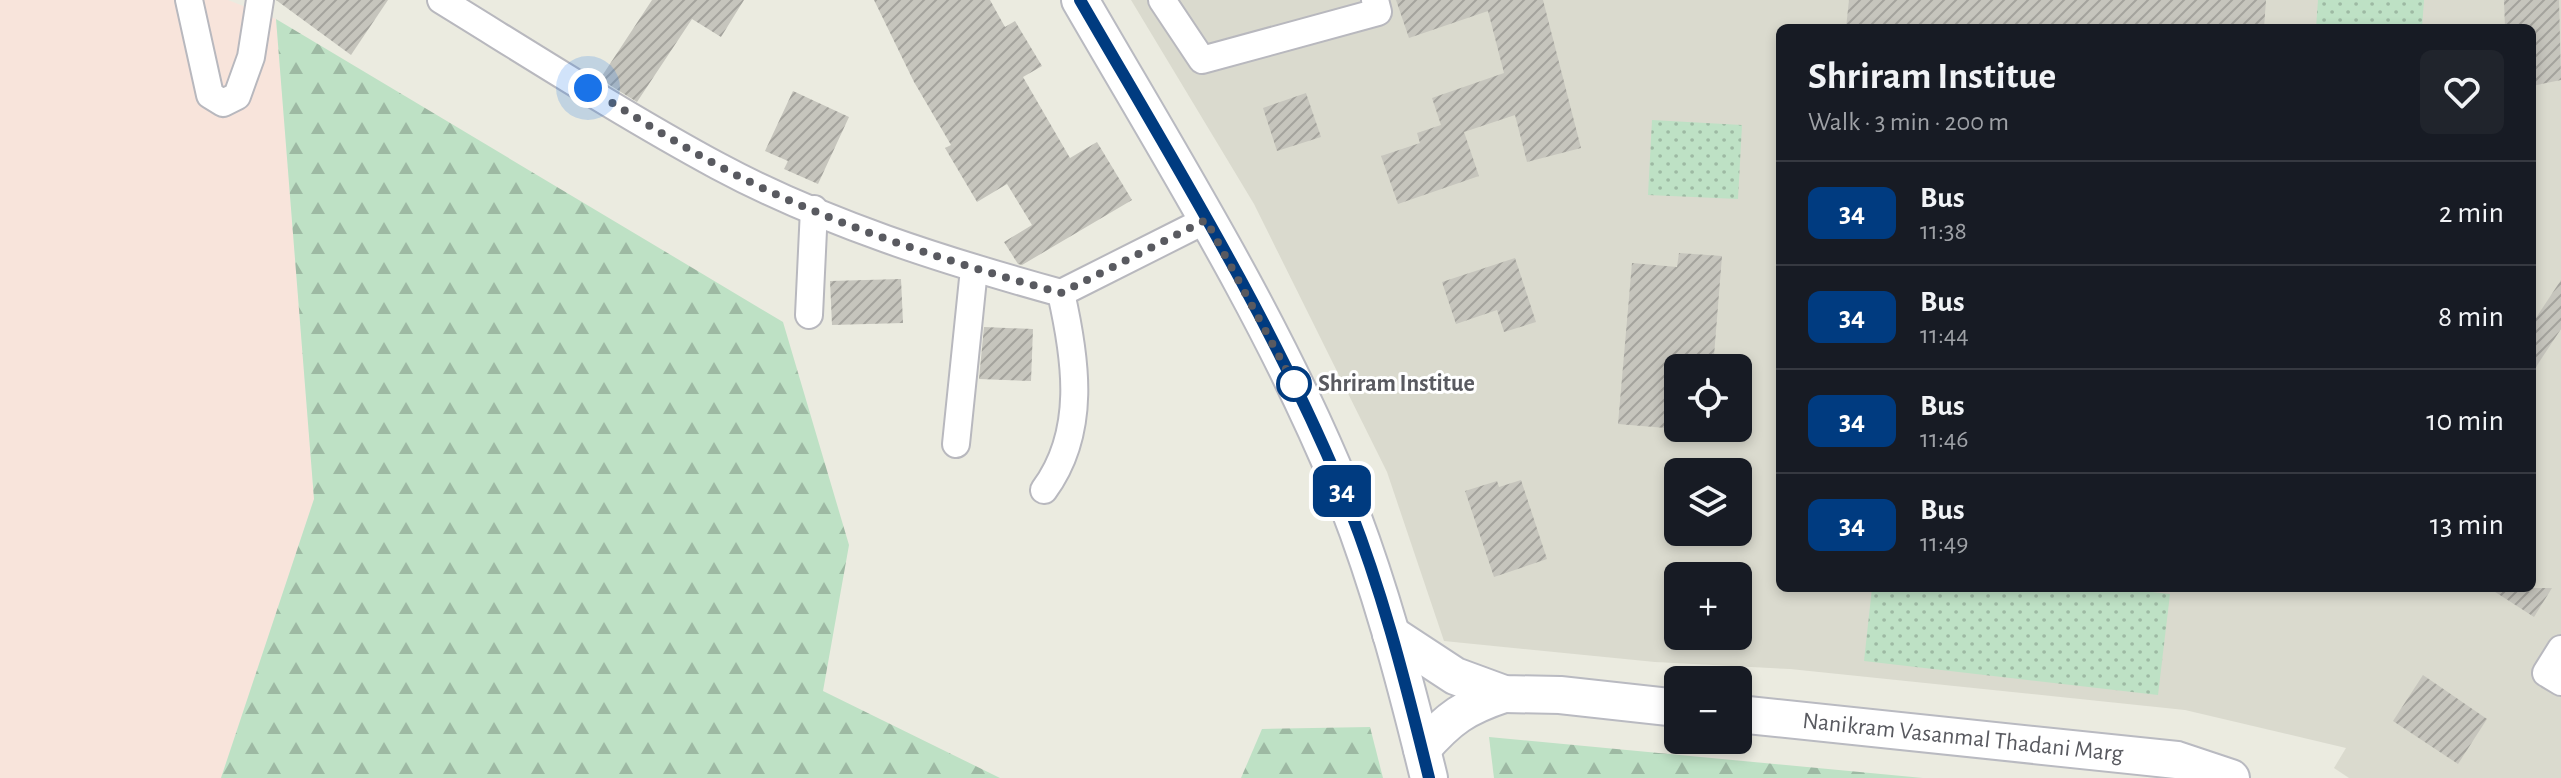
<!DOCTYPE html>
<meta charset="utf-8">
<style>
:root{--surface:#171b24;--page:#20242c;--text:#f1f3f6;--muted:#9ea1a6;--line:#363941}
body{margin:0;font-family:"Alegreya Sans",sans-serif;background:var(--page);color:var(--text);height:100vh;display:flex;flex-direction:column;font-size:30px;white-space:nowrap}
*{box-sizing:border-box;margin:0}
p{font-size:26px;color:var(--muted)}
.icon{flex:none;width:44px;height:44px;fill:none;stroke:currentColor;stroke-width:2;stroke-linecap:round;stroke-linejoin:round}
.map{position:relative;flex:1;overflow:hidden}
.details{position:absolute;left:1776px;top:24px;width:760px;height:568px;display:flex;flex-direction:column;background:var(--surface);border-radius:12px;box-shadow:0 4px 12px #0003}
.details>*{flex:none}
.badge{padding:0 16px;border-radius:12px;font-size:28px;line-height:52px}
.buttons{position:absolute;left:1664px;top:354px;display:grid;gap:16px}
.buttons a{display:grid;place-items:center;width:88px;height:88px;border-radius:12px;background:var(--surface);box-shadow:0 4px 12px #0003;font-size:40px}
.you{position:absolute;width:40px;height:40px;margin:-20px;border:6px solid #fff;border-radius:50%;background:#1a73e8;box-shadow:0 0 0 12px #1a73e833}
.map>.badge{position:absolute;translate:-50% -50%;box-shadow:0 0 0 4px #fff}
.round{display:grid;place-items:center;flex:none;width:84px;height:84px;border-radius:12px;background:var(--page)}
.summary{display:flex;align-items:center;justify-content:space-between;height:136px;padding:0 32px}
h1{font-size:38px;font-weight:600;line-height:60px}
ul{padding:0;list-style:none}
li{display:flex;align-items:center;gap:24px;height:104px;padding:0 32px;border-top:2px solid var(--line)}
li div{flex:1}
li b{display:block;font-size:30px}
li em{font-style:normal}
li .badge{min-width:88px;font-weight:700;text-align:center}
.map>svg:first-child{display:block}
.education{fill:#dadace;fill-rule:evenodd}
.medical{fill:#f8e4db}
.grass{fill:url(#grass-dots)}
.forest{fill:url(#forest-firs)}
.building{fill:url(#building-hatch)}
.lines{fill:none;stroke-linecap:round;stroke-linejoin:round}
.street-casing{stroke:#b8b8be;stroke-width:30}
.secondary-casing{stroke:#b9bac1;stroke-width:40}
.street{stroke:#fff;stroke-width:26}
.secondary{stroke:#fff;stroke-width:36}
.line-casing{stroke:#fff;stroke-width:18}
.line{stroke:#003b80;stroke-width:12}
.walk{stroke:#595a60;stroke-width:8;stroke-dasharray:0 14.4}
.stop-dot{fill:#fff;stroke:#003b80;stroke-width:4}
.labels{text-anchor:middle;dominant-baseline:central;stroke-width:6;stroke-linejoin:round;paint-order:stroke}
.stop-label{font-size:24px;font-weight:bold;fill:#595a60;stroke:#fff;text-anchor:start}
.street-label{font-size:24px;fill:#595a60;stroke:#fff}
</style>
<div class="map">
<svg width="2561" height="778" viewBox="0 0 2561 778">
<defs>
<pattern id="grass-dots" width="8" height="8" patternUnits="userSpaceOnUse" patternTransform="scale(2)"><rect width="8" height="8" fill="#bee1c5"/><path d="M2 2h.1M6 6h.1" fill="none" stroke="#9db9a3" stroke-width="1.8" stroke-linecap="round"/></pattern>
<pattern id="forest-firs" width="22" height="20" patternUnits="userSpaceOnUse" patternTransform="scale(2)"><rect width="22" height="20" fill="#bee1c5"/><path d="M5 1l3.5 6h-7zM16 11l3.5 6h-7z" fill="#9db9a3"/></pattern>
<pattern id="building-hatch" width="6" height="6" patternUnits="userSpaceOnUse" patternTransform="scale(2)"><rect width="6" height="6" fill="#c6c5bd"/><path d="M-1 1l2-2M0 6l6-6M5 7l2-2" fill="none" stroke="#a4a39d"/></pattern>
</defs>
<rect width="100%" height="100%" fill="#ebebe0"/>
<path class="education" d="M 1131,0 L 2561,0 L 2561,778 L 2349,778 L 2334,768 L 2346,748 L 2185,710 L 1790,669 L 1655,662 L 1444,641 L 1387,472 L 1254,204 ZM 1780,28 L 2532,28 L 2532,588 L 1780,588 ZM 1678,368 L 1738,368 L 1738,428 L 1678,428 ZM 1678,472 L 1738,472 L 1738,532 L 1678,532 ZM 1678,576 L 1738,576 L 1738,636 L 1678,636 Z"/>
<path class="medical" d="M 0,0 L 228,0 L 276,19 L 314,499 L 221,778 L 0,778 Z"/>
<g class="grass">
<path d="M 2318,0 L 2424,0 L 2422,28 L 2316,28 Z"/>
<path d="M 1652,120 L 1742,125 L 1738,199 L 1648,195 Z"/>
<path d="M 1872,588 L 2116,588 L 2170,594 L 2158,695 L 1864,661 Z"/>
</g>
<g class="forest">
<path d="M 276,19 L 783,322 L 849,545 L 823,691 L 1000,778 L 221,778 L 314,499 Z"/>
<path d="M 1370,727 L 1383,778 L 1241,778 L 1262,729 Z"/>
<path d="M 1489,737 L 1923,778 L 1494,778 Z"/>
</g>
<g class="building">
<path d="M 276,0 L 388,0 L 351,55 Z"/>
<path d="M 652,0 L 744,0 L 721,37 L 692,19 L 637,102 L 600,79 Z"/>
<path d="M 874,0 L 990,0 L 1005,27 L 1015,21 L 1042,66 L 1023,77 L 1070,158 L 1097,142 L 1132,200 L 1022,265 L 1018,264 L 1004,242 L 1032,225 L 1007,184 L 977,202 L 945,148 L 951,145 L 914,82 Z"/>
<path d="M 1396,0 L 1543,0 L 1581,148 L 1527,162 L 1515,115 L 1464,132 L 1479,176 L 1398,204 L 1381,156 L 1420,143 L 1417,133 L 1441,125 L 1432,98 L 1504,73 L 1488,11 L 1409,38 Z"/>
<path d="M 1849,0 L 2266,0 L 2264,28 L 1846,28 Z"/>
<path d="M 2504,0 L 2559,0 L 2561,80 L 2532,86 L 2532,28 L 2505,28 Z"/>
<path d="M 793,91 L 849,117 L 818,184 L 784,169 L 788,161 L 765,151 Z"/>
<path d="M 1306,93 L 1321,137 L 1277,151 L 1263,108 Z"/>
<path d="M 1679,253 L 1722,256 L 1713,368 L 1678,368 L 1678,429 L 1618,424 L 1632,263 L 1677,267 Z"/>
<path d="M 1515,258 L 1536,322 L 1504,332 L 1497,310 L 1456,324 L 1442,282 Z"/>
<path d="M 901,279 L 903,323 L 832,325 L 830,281 Z"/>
<path d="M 2561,280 L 2561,329 L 2532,373 L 2532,324 Z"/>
<path d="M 984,327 L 1033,329 L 1031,381 L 979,379 Z"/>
<path d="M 1521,480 L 1547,559 L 1494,577 L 1465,491 L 1497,481 L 1499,487 Z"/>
<path d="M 2489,588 L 2552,588 L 2534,617 Z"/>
<path d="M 2423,675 L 2487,719 L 2458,764 L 2393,721 Z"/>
</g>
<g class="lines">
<defs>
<g id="street">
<path d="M 189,0 L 210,95 L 223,103 L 237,96 L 251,57 L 260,0"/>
<path d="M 441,0 C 532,56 624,115 718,166 C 824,223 945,261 1061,293 C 1076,359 1087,432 1044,490"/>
<path d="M 1162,0 L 1202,60 L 1378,12 L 1375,0"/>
<path d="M 1061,293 L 1206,220"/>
<path d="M 809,315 L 814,209"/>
<path d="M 956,444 L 974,269"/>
<path d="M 2561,649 L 2546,673 L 2561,682"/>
</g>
<g id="secondary">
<path d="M 1080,0 C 1172,159 1271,317 1341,487 C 1379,581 1405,680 1429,778"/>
<path d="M 1391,634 L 1455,676 L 1504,694 L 1560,695 L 1678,708"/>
<path id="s1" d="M 1738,714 L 2177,760 L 2231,778"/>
<path d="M 1422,749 C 1449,718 1465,707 1504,694"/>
</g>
</defs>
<use href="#street" class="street-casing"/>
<use href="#secondary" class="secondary-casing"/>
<use href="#street" class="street"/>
<use href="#secondary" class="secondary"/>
</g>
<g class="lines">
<defs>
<path id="line" d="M 1080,0 C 1172,159 1270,317 1341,487 C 1380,581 1405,680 1429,778"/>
</defs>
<use href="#line" class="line-casing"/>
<use href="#line" class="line"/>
<path class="walk" d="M 588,88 C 631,114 674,142 719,166 C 825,223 945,261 1061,293 L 1206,220 L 1294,384"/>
</g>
<circle class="stop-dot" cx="1294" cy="384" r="16"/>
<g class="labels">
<g class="stop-label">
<text x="1318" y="384">Shriram Institue</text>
</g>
<g class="street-label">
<text stroke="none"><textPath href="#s1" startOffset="226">Nanikram Vasanmal Thadani Marg</textPath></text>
</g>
</g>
</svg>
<div class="buttons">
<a><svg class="icon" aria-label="locate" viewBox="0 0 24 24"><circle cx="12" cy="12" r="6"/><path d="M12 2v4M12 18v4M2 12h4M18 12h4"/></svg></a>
<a><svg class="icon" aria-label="layers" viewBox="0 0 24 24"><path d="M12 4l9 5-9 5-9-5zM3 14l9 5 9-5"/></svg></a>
<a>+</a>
<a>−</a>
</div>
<div class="you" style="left:588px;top:88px"></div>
<b class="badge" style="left:1342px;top:491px;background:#003b80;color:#fff">34</b>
<section class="details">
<div class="summary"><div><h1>Shriram Institue</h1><p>Walk · 3 min · 200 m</p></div><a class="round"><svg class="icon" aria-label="heart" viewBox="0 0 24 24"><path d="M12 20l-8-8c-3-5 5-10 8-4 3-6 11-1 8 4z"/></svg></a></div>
<ul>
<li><span class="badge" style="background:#003b80;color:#fff">34</span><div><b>Bus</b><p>11:38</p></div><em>2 min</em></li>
<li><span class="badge" style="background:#003b80;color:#fff">34</span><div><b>Bus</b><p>11:44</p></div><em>8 min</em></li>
<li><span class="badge" style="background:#003b80;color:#fff">34</span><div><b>Bus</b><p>11:46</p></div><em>10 min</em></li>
<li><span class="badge" style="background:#003b80;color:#fff">34</span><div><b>Bus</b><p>11:49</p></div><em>13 min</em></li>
</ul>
</section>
</div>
